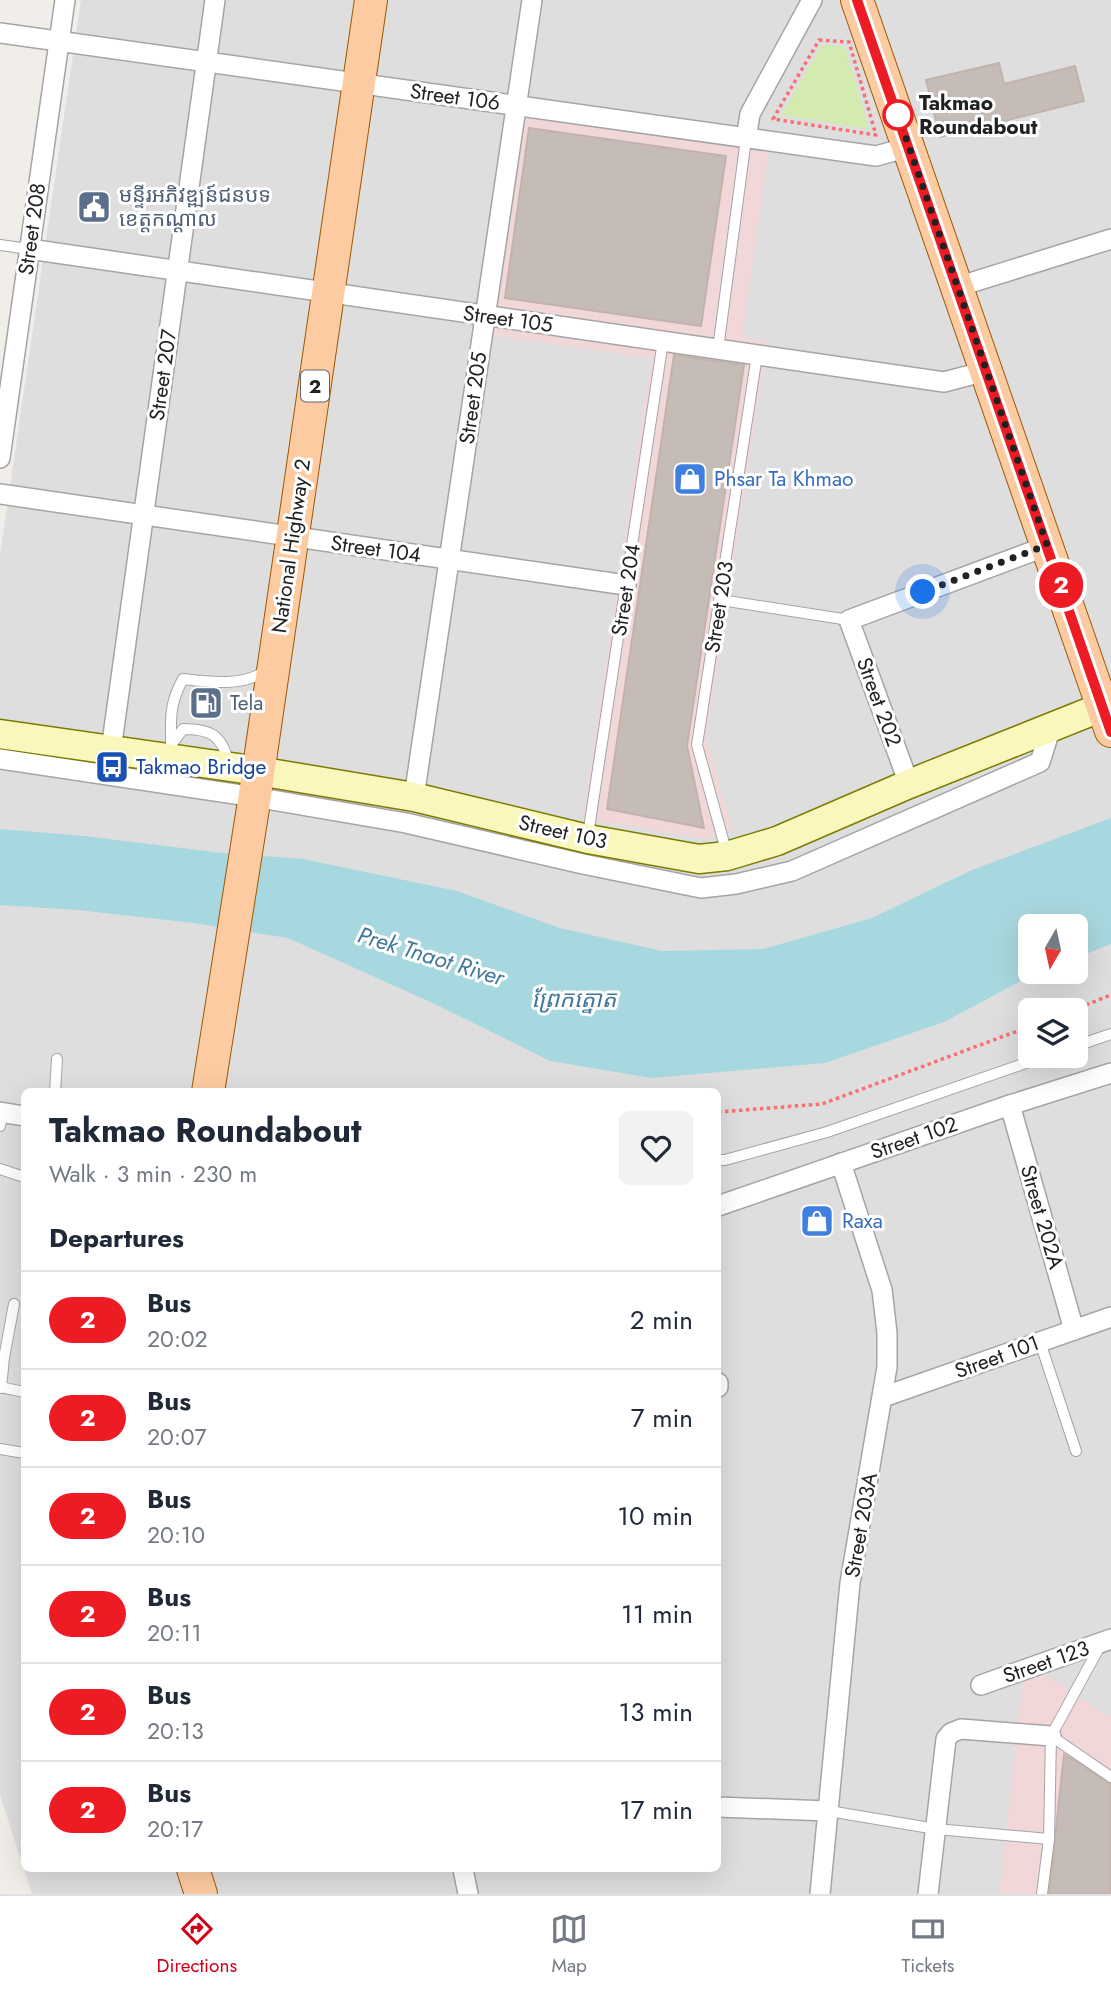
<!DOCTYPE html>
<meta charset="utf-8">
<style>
:root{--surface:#fff;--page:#f2f2f3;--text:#1f2937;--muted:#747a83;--line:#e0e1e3;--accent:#d20017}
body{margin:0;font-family:Jost,"Noto Sans Khmer",sans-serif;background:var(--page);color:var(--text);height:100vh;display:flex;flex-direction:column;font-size:26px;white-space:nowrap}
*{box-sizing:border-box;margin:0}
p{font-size:23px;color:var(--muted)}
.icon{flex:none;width:38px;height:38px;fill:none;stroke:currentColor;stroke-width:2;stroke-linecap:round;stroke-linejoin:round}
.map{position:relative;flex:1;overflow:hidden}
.panel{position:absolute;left:21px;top:1088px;width:700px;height:784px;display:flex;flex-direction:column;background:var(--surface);border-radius:10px;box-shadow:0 7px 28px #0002}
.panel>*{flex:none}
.badge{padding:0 14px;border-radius:23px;font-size:24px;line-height:46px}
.needle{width:46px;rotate:189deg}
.tools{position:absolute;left:1018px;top:914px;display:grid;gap:14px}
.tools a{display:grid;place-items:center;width:70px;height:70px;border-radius:10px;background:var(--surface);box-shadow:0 7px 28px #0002;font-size:35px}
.you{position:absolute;width:35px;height:35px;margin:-18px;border:5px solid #fff;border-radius:50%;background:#1a73e8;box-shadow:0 0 0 10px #1a73e833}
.map>.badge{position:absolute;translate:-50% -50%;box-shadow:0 0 0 4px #fff}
h2{padding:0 28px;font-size:26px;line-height:63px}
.round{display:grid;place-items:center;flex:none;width:74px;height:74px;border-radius:10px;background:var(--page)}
.head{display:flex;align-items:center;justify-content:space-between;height:119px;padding:0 28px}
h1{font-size:33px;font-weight:700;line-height:52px}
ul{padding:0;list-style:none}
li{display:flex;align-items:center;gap:21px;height:98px;padding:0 28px;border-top:2px solid var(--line)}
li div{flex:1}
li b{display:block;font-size:26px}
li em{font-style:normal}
li .badge{min-width:77px;font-weight:700;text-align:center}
.tabs{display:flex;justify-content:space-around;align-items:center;height:98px;border-top:2px solid var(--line);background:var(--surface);font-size:19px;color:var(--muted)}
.tabs a{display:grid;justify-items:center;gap:4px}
.tabs .active{color:var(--accent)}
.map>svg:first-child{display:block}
.residential{fill:#dfdede;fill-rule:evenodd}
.commercial{fill:#f2d7d9}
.grass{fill:#d3ebae}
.water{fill:#a8d8df}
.building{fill:#c6bcb7;stroke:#c3b2aa;stroke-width:2}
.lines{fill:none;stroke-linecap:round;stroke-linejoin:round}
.lane-casing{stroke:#a5a5a5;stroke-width:12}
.street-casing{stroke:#a5a5a5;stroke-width:22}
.secondary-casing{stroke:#7c7c04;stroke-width:31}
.primary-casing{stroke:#9e5800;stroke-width:34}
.path{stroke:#fb6f70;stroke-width:3.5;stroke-dasharray:3.5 3.5;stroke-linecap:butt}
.lane{stroke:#fff;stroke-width:10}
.street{stroke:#fff;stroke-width:19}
.secondary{stroke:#faf7bd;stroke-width:28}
.primary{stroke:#fdcba1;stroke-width:32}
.line-casing{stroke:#fff;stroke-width:16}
.line{stroke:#ed1b24;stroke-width:10}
.walk{stroke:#212121;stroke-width:7;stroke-dasharray:0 12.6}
.stop-dot{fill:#fff;stroke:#ed1b24;stroke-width:3.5}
.labels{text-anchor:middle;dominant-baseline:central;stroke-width:6;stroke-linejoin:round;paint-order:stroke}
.shield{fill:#fff;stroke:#646464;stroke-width:2}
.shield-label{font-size:19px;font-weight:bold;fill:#212121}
.street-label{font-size:21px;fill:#212121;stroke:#fff}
.stop-label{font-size:21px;font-weight:bold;fill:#212121;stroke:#fff;text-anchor:start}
.service-label{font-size:21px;fill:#4e5e75;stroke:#fff;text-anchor:start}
.shop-label{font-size:21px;fill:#366cbe;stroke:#fff;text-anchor:start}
.transit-label{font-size:21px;fill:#164399;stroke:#fff;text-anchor:start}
.water-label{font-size:23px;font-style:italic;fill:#42789b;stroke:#fff}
</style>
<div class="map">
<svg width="1111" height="1894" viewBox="0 0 1111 1894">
<rect width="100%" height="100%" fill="#f1ede8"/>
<path class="residential" d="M 81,0 L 1111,0 L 1111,1894 L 32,1894 L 0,1795 L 0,555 ZM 1031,926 L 1076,926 L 1076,971 L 1031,971 ZM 1031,1010 L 1076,1010 L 1076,1055 L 1031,1055 ZM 24,1092 L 718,1092 L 718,1869 L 24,1869 Z"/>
<g class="commercial">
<path d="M 520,115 L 769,151 L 742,337 L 768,341 L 706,740 L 733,830 L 705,839 L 583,818 L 651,358 L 487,335 Z"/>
<path d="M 1046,1675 L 1111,1718 L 1111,1894 L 999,1894 L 1023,1680 Z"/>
</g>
<path class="grass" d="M 822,45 L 845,47 L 869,129 L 781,115 Z"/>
<path class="water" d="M 1111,818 L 1111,944 L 1076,958 L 1076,926 L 1031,926 L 1031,971 L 1041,971 L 1030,976 L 944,1022 L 825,1063 L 651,1078 L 550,1061 L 439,1006 L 288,938 L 193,923 L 78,910 L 0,905 L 0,829 L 85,836 L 214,852 L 303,859 L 457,891 L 560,928 L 662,951 L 763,949 L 872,918 L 972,870 Z"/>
<g class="building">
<path d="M 999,63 L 1004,84 L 1075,66 L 1084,101 L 940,137 L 926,80 Z"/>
<path d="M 529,128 L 726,156 L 701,326 L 505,298 Z"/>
<path d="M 674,355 L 744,365 L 687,746 L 704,828 L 607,809 Z"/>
<path d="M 1064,1754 L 1111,1784 L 1111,1894 L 1049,1894 Z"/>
</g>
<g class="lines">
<defs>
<g id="lane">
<path d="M 0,245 L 29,249"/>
<path d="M 718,349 L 746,139"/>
<path d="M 721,600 L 849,620"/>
<path d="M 171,745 L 183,729 C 211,729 222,735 229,764"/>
<path d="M 171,746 C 171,718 169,704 183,679 C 208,682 245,687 266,670"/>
<path d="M 588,835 L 663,341"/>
<path d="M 727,854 L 697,745 L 757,355"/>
<path d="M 1076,1046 L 1111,1034"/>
<path d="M 55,1092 L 57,1059"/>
<path d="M 0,1126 L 3,1112"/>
<path d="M 718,1160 L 725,1160 L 827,1132 L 1049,1055"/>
<path d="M 0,1169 L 24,1177"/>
<path d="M 1040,1342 L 1076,1451"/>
<path d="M 0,1387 L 24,1392"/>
<path d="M 1,1388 L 4,1358 L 14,1304"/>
<path d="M 0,1449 L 24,1453"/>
<path d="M 1051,1736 L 1111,1777"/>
<path d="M 829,1811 L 936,1829 L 1049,1839"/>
<path d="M 1042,1894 L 1049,1839 L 1051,1736 L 1100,1646"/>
</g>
<g id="street">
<path d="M 0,33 L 876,156 L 909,147"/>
<path d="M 746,139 L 750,114 L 812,0"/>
<path d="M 29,249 L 944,382 L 986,371"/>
<path d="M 957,287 L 1111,239"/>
<path d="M 0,458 L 65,0"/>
<path d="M 0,494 L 626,585"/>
<path d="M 111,750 L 215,0"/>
<path d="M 0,759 L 255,797 L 406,823 L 583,864 L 701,888 L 736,884 L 792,871 L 1040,762 L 1051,727"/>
<path d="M 909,784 L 849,620 L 1047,546"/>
<path d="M 414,797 L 532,0"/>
<path d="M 1010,1105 L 1074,1330"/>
<path d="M 0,1112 L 24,1116"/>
<path d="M 718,1206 L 1010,1105 L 1111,1073"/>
<path d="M 718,1383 L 718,1387"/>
<path d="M 883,1397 L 1111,1317"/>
<path d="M 981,1685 L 1111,1639"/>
<path d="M 718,1807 L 829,1811"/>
<path d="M 463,1869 L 468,1894"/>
<path d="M 820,1894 L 850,1583 L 887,1367 L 887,1333 L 882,1290 L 841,1163"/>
<path d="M 928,1894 L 946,1739 L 951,1733 L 961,1729 L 1051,1736"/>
</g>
<path id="secondary" d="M 0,734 L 258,771 L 414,797 L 588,839 L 699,859 L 727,856 L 777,841 L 909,784 L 1102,707"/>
<g id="primary">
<path d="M 857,0 L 1111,731"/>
<path d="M 208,1092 L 253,808 L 371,0"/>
<path d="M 193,1869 L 201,1894"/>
</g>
</defs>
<use href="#lane" class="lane-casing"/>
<use href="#street" class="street-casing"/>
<use href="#secondary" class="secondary-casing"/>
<use href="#primary" class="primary-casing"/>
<g class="path">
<path d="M 819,40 L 849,42 L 876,135 L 773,119 Z"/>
<path d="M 1073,1010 L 1111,995"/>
<path d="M 718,1112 L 822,1104 L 1031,1026"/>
</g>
<use href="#lane" class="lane"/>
<use href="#street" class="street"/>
<use href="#secondary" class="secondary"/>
<use href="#primary" class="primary"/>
</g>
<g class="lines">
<defs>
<path id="line" d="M 857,0 L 1111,732"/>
</defs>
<use href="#line" class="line-casing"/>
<use href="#line" class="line"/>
<path class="walk" d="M 898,115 L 1047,545 L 923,592"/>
</g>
<defs>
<symbol id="civic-square" viewBox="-11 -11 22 22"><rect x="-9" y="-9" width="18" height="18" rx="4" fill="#5c6f8a" stroke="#fff"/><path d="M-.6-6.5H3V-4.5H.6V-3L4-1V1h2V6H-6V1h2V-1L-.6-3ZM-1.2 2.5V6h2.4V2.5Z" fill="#fff"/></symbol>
<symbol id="shop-square" viewBox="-11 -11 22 22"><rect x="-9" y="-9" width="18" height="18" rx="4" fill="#3f7fe0" stroke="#fff"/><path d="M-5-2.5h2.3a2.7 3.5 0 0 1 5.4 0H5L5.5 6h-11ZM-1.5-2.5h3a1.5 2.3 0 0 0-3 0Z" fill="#fff"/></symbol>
<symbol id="fuel-square" viewBox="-11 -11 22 22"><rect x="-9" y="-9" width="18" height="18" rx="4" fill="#5c6f8a" stroke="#fff"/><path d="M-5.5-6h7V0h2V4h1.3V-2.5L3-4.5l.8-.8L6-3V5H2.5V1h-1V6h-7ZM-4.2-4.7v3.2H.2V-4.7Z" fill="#fff"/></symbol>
<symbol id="bus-square" viewBox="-11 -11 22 22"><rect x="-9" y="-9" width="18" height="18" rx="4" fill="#1a4fb4" stroke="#fff"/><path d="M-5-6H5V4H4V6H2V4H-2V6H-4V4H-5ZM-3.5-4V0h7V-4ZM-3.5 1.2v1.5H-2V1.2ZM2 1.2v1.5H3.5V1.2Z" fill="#fff"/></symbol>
</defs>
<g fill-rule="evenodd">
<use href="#civic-square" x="75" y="188" width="38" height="38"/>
<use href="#shop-square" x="671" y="460" width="38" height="38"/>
<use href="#fuel-square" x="187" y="684" width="38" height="38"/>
<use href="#bus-square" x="93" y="748" width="38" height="38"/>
<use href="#shop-square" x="798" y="1202" width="38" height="38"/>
</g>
<circle class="stop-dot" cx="898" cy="115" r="14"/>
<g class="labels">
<rect class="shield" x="301" y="370.5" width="28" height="31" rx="5"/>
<g class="shield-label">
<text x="315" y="386">2</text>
</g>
<g class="street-label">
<text transform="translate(455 97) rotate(8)">Street 106</text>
<text transform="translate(32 229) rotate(-82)">Street 208</text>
<text transform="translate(508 319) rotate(8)">Street 105</text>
<text transform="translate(163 375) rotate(-82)">Street 207</text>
<text transform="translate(473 398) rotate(-82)">Street 205</text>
<text transform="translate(291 546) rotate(-82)">National Highway 2</text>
<text transform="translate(376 549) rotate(8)">Street 104</text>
<text transform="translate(626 590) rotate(-81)">Street 204</text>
<text transform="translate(719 607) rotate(-81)">Street 203</text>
<text transform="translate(879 702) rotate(70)">Street 202</text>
<text transform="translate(563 832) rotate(13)">Street 103</text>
<text transform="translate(914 1138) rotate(-19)">Street 102</text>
<text transform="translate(1042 1217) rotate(74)">Street 202A</text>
<text transform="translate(997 1357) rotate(-20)">Street 101</text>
<text transform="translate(861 1525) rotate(-80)">Street 203A</text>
<text transform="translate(1046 1662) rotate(-19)">Street 123</text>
</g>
<g class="stop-label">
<text x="919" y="103">Takmao<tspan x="919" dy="24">Roundabout</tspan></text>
</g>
<g class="service-label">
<text x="119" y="195">មន្ទីរអភិវឌ្ឍន៍ជនបទ<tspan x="119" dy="24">ខេត្តកណ្តាល</tspan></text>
<text x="230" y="703">Tela</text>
</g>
<g class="shop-label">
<text x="714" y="479">Phsar Ta Khmao</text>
<text x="842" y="1221">Raxa</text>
</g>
<g class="transit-label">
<text x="136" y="767">Takmao Bridge</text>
</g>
<g class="water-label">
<text transform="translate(431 956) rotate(17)">Prek Tnaot River</text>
<text x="574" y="999">ព្រែកត្នោត</text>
</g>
</g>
</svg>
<div class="tools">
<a><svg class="needle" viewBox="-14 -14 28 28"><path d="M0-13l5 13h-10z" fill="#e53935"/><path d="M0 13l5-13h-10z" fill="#747a83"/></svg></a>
<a><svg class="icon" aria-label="layers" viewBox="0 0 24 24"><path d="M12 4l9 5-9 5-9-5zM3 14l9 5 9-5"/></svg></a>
</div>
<div class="you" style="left:923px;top:592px"></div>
<b class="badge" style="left:1061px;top:585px;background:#ed1b24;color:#fff">2</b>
<section class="panel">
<div class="head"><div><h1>Takmao Roundabout</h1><p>Walk · 3 min · 230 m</p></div><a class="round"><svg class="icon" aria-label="heart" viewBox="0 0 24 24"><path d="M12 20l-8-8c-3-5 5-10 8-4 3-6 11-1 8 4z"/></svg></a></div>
<h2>Departures</h2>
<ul>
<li><span class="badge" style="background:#ed1b24;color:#fff">2</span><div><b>Bus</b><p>20:02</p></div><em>2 min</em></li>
<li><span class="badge" style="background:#ed1b24;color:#fff">2</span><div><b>Bus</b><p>20:07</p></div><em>7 min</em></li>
<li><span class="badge" style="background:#ed1b24;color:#fff">2</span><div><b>Bus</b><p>20:10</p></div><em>10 min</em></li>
<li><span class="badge" style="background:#ed1b24;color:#fff">2</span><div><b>Bus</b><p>20:11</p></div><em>11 min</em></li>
<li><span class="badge" style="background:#ed1b24;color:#fff">2</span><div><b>Bus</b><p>20:13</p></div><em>13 min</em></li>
<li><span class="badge" style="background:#ed1b24;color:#fff">2</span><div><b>Bus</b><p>20:17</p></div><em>17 min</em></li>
</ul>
</section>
</div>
<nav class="tabs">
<a class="active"><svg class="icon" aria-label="directions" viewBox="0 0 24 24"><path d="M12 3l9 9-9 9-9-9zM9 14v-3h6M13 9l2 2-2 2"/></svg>Directions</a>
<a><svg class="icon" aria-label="map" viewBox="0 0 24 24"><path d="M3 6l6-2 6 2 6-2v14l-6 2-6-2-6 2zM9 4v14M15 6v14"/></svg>Map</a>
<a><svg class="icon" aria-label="tickets" viewBox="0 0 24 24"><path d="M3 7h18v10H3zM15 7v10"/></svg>Tickets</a>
</nav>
